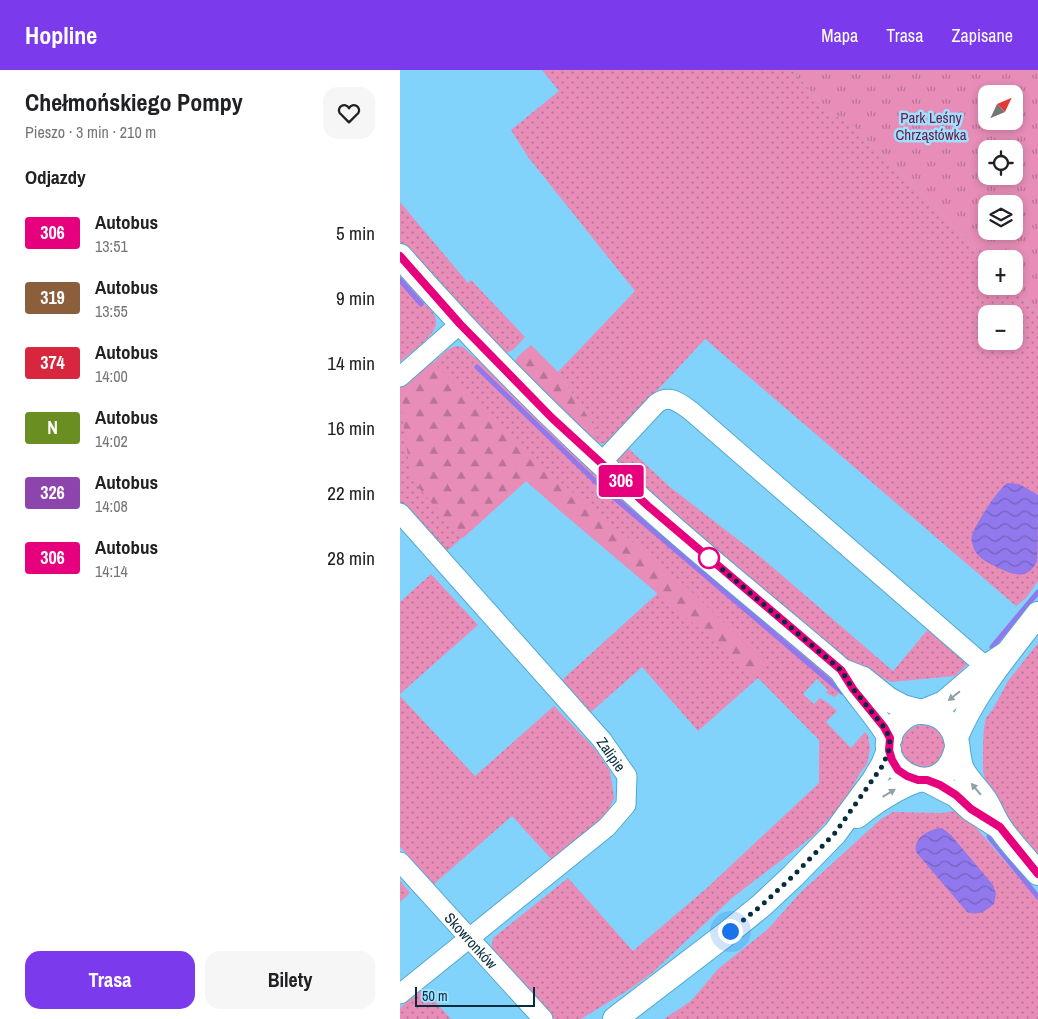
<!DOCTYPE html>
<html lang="pl">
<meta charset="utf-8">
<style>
:root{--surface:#fff;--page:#f6f6f6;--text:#202124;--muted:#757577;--accent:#7c3aed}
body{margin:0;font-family:"Archivo Narrow",sans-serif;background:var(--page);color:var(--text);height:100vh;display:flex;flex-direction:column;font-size:19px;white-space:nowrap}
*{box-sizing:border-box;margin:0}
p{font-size:16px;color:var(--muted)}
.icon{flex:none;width:28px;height:28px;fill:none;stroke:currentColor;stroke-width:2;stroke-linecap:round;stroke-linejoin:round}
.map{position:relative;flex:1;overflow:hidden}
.side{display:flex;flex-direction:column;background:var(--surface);width:400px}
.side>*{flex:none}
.badge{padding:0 10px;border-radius:4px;font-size:18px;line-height:32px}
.needle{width:32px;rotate:46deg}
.buttons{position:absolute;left:578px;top:15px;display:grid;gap:10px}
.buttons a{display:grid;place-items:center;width:45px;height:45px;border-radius:10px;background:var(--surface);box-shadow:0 2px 8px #0003;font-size:25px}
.scale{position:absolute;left:15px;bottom:12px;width:120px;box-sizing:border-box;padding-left:5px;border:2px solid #072c3b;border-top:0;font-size:14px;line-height:18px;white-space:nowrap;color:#072c3b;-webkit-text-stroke:4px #9fdfff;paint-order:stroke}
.you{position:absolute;width:25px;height:25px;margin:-12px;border:4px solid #fff;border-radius:50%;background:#1a73e8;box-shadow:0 0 0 8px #1a73e833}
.map>.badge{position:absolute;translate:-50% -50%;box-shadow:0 0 0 2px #fff}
h2{padding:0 25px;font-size:19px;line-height:45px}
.round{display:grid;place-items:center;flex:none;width:52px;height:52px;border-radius:15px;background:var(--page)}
.headline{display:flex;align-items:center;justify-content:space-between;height:85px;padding:0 25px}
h1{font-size:24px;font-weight:700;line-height:38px}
.action{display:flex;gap:10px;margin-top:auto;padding:10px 25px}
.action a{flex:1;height:58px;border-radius:15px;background:var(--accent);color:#fff;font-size:20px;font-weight:700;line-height:58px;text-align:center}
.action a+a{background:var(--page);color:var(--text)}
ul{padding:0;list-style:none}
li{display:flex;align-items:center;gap:15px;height:65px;padding:0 25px}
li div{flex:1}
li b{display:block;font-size:19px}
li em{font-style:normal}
li .badge{min-width:55px;font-weight:700;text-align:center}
header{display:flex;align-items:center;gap:30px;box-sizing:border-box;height:70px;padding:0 25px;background:var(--accent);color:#fff}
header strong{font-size:24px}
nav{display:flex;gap:28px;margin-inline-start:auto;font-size:18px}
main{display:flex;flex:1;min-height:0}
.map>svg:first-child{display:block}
.grass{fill:url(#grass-dots);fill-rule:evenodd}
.forest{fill:url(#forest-firs)}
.park{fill:url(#park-tufts);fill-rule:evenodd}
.water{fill:url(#water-waves)}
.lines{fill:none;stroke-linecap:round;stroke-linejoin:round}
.stream{stroke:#9178ec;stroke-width:5}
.minor-casing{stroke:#54a7cd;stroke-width:21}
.tertiary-casing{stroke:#54a7cd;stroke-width:26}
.minor{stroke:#fff;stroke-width:19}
.tertiary{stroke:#fff;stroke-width:24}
.oneway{fill:#8fa0a7}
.line-casing{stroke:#fff;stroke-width:11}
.line{stroke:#e6007e;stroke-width:8}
.walk{stroke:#072c3b;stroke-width:5;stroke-dasharray:0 9}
.stop-dot{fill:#fff;stroke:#e6007e;stroke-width:2.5}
.labels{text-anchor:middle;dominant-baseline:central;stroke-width:5;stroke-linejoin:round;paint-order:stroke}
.park-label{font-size:15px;fill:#681b45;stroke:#9fdfff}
.street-label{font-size:15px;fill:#072c3b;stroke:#9fdfff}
</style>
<header>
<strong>Hopline</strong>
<nav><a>Mapa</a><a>Trasa</a><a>Zapisane</a></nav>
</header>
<main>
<section class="side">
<div class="headline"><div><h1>Chełmońskiego Pompy</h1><p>Pieszo · 3 min · 210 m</p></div><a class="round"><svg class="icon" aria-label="heart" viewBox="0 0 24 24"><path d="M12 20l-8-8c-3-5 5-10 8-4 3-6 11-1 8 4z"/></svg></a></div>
<h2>Odjazdy</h2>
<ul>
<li><span class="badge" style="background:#e6007e;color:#fff">306</span><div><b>Autobus</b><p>13:51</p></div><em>5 min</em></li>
<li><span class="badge" style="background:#8b5e3c;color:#fff">319</span><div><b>Autobus</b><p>13:55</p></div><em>9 min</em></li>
<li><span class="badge" style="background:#d7263d;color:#fff">374</span><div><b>Autobus</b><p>14:00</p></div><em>14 min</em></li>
<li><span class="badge" style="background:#6b8e23;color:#fff">N</span><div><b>Autobus</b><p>14:02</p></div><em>16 min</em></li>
<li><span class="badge" style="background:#8e44ad;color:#fff">326</span><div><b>Autobus</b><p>14:08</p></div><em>22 min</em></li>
<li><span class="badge" style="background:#e6007e;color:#fff">306</span><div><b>Autobus</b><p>14:14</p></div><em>28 min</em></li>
</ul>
<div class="action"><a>Trasa</a><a>Bilety</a></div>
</section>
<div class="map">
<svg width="638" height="949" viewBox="0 0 638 949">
<defs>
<pattern id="grass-dots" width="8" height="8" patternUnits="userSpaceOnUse" patternTransform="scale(1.25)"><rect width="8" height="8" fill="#e78db7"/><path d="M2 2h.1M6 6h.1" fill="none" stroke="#b97396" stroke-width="1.8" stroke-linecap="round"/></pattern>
<pattern id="forest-firs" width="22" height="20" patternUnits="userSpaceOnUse" patternTransform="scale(1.25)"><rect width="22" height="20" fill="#e78db7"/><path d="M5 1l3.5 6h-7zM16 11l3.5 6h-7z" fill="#b97396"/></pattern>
<pattern id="park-tufts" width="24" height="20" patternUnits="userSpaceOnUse" patternTransform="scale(1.25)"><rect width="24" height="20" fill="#e78db7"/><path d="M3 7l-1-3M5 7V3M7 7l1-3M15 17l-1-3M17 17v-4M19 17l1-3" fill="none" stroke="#b97396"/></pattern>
<pattern id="water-waves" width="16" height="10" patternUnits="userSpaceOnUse" patternTransform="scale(1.25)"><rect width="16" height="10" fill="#9178ec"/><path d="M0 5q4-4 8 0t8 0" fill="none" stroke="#7463c0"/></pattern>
</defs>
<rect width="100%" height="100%" fill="#81d3fb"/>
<g class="grass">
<path d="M 142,0 L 392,0 L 430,43 L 451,54 L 586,189 L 586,216 L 611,216 L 638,245 L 638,511 L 626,528 L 616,536 L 305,269 L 216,365 L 206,373 L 194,374 L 198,362 L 158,302 L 235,221 L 128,87 L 111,60 L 159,21 ZM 586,244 L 614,244 L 614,271 L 586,271 Z"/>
<path d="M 0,132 L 68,213 L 71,210 L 125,267 C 110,284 108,288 89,273 L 0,172 Z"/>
<path d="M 0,197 L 29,230 L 25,234 C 31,239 37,246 36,254 C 35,266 9,284 0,292 Z"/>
<path d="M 56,276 L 63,277 L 75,288 L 79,285 L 228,429 L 225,432 L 231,437 L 234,435 L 391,567 L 443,618 L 435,627 L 426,623 L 428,620 L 417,609 L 403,624 L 414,634 L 420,628 L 428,633 L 437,641 L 426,652 L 451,678 L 465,662 L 468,665 L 470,679 L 467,694 L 460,703 L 444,732 L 413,766 L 332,828 L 252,903 L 230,919 L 181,949 L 154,949 L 91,881 L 93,868 L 168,808 L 233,881 L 307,818 L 419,713 L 419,670 L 358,608 L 298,661 L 242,597 L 191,642 L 162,610 L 258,523 L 126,411 L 46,482 L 0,437 L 0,314 L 29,289 L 33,293 L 47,280 Z"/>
<path d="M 228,378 L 270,417 L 363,489 L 493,601 L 530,557 L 570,591 L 555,606 L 491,612 L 483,608 L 472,616 L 217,394 L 216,390 Z"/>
<path d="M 31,504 L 78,555 L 0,624 L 0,532 Z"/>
<path d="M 638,573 L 638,787 L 584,719 L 586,715 L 583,700 L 583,673 L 584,658 L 586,648 L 593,639 L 608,611 Z"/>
<path d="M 0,626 L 75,706 L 154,636 L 195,679 L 210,701 L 214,728 L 204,750 L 152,790 L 112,746 L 34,814 L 0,777 Z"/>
<circle cx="523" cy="677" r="22"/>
<path d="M 561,740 L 638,830 L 638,949 L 264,949 L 291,931 L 318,899 L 368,859 L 400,823 L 481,749 L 493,742 L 542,743 Z"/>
<path d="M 0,811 L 10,823 L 0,832 Z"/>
<path d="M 23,918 L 51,949 L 0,949 L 0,938 Z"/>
</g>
<g class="forest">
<path d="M 131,275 L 158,302 L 198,362 L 194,374 L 114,293 L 118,286 Z"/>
<path d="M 29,289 L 154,407 L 287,517 L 366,594 L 354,605 L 159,440 L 126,411 L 63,468 L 11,409 L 0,327 L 0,314 Z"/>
</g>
<path class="park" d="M 392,0 L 638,0 L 638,245 L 611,216 L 614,216 L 614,189 L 586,189 L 451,54 L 430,43 ZM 586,24 L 614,24 L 614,51 L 586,51 ZM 586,79 L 614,79 L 614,106 L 586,106 ZM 586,134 L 614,134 L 614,161 L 586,161 Z"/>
<g class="water">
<path d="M 607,413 L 619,414 L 638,425 C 638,438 638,482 637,491 C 628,512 610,504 595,496 C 585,491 576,487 573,476 C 572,473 571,468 572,465 C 576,453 597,421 607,413 Z"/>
<path d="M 542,758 L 551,765 L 593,815 L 596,824 L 594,834 C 585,841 579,846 567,842 L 516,782 C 513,767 530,759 542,758 Z"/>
</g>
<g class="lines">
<g class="stream">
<path d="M 0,210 L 21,234"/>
<path d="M 77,297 L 197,413 L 442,622"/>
<path d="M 592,577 L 638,522"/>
<path d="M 589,767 L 638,827"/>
</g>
<defs>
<g id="minor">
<path d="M 0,307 L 60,254"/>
<path d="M 201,393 L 257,333 C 270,324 280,333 291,341 L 586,597"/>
<path id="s1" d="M 0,443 L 202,670 L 227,706 L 226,735 L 207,757 L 0,924"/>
<path id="s2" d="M 0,792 L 143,949"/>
</g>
<g id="tertiary">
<path d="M 0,186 C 78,275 160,357 248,436 C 310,492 377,545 441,600 C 456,624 476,644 490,668"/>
<path d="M 445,602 L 463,609 L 488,629 L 503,637 L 522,642 L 544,633 L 586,597 L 606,584"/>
<path d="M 556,667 C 575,621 608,583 638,544"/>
<path d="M 557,678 C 542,743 461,694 497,654 C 504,646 514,641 524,642 C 534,643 544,647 550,656 C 560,668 556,685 562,699 C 568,711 578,719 585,730 C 590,738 594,748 599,756 C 610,773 625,788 638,803"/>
<path d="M 527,710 L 556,725 L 571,739 L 598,756"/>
<path d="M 457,746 C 476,731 495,718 518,710"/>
<path d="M 215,949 L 330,861 L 362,835 L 393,806 L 435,763 L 474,710 L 483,695 L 489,680"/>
</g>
</defs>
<use href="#minor" class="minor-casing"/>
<use href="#tertiary" class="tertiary-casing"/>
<use href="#minor" class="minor"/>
<use href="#tertiary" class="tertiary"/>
</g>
<defs><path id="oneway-solid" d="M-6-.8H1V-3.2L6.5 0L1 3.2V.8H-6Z" transform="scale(1.25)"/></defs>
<g class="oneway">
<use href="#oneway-solid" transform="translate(554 626) rotate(142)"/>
<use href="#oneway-solid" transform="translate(576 719) rotate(-130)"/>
<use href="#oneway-solid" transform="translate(489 723) rotate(-31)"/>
</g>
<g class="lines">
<defs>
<path id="line" d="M 0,186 L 60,254 L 152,348 L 248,436 L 441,600 L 453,619 L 484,657 L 490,668 L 489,680 L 492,690 L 498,700 L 507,706 L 518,710 L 527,710 L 540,715 L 556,725 L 571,739 L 600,757 L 638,804"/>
</defs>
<use href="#line" class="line-casing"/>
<use href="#line" class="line"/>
<path class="walk" d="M 309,488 L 441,600 L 453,619 L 484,657 L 490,668 L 489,680 L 483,695 L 435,763 L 393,806 L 362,835 L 330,861"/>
</g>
<circle class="stop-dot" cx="309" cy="488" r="10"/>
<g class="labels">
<g class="park-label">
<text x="531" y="47">Park Leśny<tspan x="531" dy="17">Chrząstówka</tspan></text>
</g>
<g class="street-label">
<text stroke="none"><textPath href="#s1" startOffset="321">Zalipie</textPath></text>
<text stroke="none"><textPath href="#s2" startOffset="106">Skowronków</textPath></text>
</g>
</g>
</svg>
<div class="buttons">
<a><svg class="needle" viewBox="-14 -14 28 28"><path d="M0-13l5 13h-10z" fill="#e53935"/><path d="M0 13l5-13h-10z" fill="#757577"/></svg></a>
<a><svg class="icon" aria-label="locate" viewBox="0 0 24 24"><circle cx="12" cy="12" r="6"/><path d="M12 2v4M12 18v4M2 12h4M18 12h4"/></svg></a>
<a><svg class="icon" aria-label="layers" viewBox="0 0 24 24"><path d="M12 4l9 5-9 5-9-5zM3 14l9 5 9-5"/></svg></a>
<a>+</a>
<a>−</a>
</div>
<div class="scale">50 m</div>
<div class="you" style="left:330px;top:861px"></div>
<b class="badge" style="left:221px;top:411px;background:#e6007e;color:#fff">306</b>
</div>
</main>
